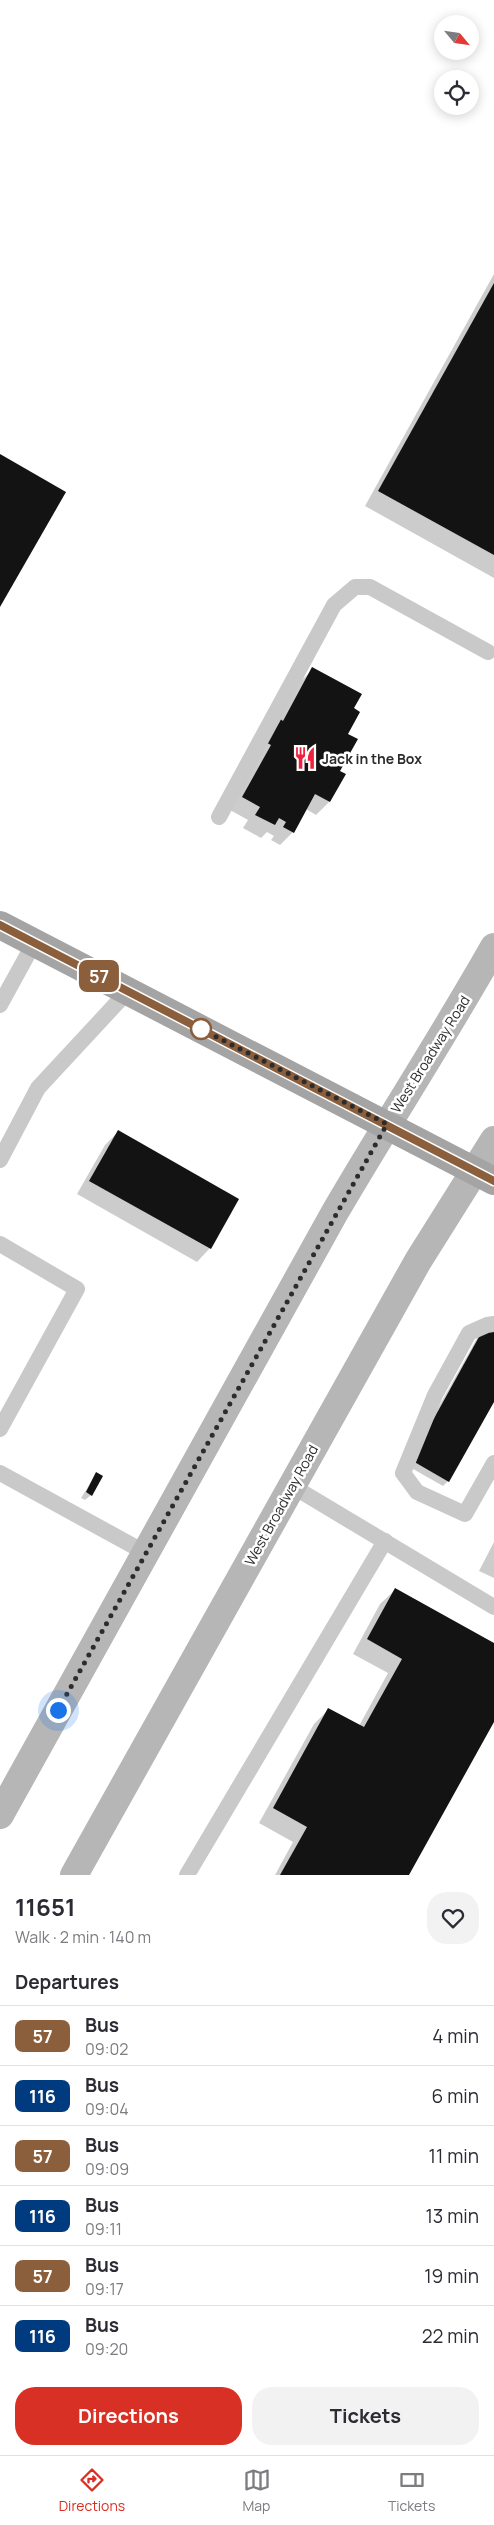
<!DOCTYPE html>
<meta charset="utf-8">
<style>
:root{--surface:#fff;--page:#f2f2f3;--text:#2b2b33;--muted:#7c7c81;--line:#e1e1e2;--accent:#d93025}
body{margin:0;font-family:Manrope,sans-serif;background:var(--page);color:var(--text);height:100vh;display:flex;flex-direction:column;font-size:19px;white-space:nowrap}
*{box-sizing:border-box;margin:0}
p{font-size:16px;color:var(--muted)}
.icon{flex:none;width:28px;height:28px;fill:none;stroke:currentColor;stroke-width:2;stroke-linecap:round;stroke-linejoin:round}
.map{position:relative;height:1875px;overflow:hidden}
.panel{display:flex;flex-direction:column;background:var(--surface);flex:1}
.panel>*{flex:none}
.badge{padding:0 10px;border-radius:8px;font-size:18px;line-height:32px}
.needle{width:32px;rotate:119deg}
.controls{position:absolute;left:434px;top:15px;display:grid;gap:10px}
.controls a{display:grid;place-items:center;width:45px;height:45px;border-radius:50%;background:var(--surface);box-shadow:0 2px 12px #0003;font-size:25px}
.you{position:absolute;width:25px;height:25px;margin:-12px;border:4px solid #fff;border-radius:50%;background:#1a73e8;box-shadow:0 0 0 8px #1a73e833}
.map>.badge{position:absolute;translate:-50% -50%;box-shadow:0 0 0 2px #fff}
h2{padding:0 15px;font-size:19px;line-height:45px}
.round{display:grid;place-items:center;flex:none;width:52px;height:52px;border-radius:20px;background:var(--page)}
.summary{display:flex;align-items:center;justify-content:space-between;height:85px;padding:0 15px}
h1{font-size:24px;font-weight:700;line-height:38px}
.action{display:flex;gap:10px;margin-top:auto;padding:10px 15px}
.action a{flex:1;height:58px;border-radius:20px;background:var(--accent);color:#fff;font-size:20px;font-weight:700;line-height:58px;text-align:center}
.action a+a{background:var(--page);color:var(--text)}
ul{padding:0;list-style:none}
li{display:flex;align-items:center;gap:15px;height:60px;padding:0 15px;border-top:1px solid var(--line)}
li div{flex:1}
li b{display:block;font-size:19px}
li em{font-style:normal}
li .badge{min-width:55px;font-weight:700;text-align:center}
.tabs{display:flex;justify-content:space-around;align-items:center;height:70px;border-top:1px solid var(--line);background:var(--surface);font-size:14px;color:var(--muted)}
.tabs a{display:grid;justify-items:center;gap:2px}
.tabs .selected{color:var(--accent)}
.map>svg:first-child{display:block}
.shadow{fill:#0003}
.building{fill:#131313}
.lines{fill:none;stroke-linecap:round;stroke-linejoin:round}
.lane{stroke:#c9c9c9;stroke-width:16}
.secondary{stroke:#b6b6b6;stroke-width:28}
.primary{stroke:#a4a4a4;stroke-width:28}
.line-casing{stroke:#fff;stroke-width:11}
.line{stroke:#8b5e3c;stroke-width:8}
.walk{stroke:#2c2c2c;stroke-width:5;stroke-dasharray:0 9}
.stop-dot{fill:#fff;stroke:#8b5e3c;stroke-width:2.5}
.labels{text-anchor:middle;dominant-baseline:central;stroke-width:5;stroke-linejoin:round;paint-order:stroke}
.poi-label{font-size:14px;font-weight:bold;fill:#2c2c2c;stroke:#fff;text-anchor:start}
.street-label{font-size:14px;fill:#2c2c2c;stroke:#fff}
</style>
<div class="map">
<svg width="494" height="1875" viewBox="0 0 494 1875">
<rect width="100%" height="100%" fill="#fff"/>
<g class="shadow">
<path d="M 494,274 L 494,578 L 365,506 Z"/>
<path d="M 313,669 L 352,709 L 339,772 L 329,802 L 316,815 L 306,809 L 293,832 L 280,845 L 271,840 L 274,836 L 267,832 L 261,838 L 243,828 L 248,820 L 230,810 L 300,682 Z"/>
<path d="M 118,1132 L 237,1199 L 210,1248 L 197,1262 L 77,1194 L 105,1145 Z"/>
<path d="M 480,1333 L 494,1333 L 494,1399 L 448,1481 L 443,1486 L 406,1465 Z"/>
<path d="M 96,1474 L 91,1495 L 85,1500 L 81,1498 Z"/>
<path d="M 494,1542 L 494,1578 L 479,1571 Z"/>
<path d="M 395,1590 L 494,1645 L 494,1720 L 408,1875 L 275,1875 L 293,1842 L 259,1823 L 314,1724 L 329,1709 L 359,1726 L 388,1673 L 353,1654 L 380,1604 Z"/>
</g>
<g class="building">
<path d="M 494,283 L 494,555 L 378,491 Z"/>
<path d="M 0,454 L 66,492 L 0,607 Z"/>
<path d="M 312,667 L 362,694 L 354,708 L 360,712 L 348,734 L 358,739 L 340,771 L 346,774 L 330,802 L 315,794 L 294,833 L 283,827 L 286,822 L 279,818 L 275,825 L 255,815 L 260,807 L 242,797 L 271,745 L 265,742 L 279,718 L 283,721 Z"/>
<path d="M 118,1130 L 239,1199 L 211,1249 L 89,1181 Z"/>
<path d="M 485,1326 L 494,1331 L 494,1402 L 449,1482 L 411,1460 Z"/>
<path d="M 96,1472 L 103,1476 L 92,1496 L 86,1492 Z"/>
<path d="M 395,1588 L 494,1643 L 494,1722 L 409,1875 L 280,1875 L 307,1827 L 273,1808 L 328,1708 L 364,1727 L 402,1659 L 367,1639 Z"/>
</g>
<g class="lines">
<g class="lane">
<path d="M 219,817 L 334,605 L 355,587 L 370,587 L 488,652"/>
<path d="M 0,1005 L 34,943"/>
<path d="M 0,1160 L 38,1088 L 128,991"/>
<path d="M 0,1244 L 77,1289 L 0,1429"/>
<path d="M 494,1324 L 487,1325 L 469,1333 L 435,1395 L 403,1473 L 417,1492 L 465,1514 L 494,1463"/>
<path d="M 0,1473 L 146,1553"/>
<path d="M 292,1486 L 494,1607"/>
<path d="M 187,1875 L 385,1541"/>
</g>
<g class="secondary">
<path d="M 0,1815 L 335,1212 C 387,1123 443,1037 494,947"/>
<path d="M 74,1875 L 418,1261 L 494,1140"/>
</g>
<path class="primary" d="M 0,925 L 494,1181"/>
</g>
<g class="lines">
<defs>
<path id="line" d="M 0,925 L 494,1181"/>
</defs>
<use href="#line" class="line-casing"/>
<use href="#line" class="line"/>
<path class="walk" d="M 58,1710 L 387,1124 L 197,1027 L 201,1029"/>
</g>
<defs>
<symbol id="restaurant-bare" viewBox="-9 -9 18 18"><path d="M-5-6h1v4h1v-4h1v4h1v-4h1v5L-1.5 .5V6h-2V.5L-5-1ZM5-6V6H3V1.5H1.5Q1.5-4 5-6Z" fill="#f1203e" stroke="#fff" stroke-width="2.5" paint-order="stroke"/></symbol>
</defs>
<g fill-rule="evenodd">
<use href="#restaurant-bare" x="289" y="742" width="32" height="32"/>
</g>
<circle class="stop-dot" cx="201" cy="1029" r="10"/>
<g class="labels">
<g class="poi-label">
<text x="322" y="758">Jack in the Box</text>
</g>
<g class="street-label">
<text transform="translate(430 1054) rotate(-58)">West Broadway Road</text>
<text transform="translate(281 1505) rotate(-61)">West Broadway Road</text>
</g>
</g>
</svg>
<div class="controls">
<a><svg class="needle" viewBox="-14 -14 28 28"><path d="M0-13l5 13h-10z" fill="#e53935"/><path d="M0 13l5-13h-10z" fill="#7c7c81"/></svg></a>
<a><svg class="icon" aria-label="locate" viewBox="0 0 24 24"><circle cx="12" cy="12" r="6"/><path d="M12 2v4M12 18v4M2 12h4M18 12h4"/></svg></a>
</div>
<div class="you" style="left:58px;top:1710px"></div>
<b class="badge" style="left:99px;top:976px;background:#8b5e3c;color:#fff">57</b>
</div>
<section class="panel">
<div class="summary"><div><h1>11651</h1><p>Walk · 2 min · 140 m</p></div><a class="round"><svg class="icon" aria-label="heart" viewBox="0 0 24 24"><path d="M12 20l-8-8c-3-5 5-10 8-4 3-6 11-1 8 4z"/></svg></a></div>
<h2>Departures</h2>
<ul>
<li><span class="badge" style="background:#8b5e3c;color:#fff">57</span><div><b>Bus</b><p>09:02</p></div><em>4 min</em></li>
<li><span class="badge" style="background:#003b80;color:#fff">116</span><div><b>Bus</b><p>09:04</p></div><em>6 min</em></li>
<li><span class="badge" style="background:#8b5e3c;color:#fff">57</span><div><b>Bus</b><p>09:09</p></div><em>11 min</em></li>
<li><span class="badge" style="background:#003b80;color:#fff">116</span><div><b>Bus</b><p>09:11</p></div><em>13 min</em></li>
<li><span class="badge" style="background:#8b5e3c;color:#fff">57</span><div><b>Bus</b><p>09:17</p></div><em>19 min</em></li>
<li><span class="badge" style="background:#003b80;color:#fff">116</span><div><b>Bus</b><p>09:20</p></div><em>22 min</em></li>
</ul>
<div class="action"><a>Directions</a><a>Tickets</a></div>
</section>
<nav class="tabs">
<a class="selected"><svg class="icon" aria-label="directions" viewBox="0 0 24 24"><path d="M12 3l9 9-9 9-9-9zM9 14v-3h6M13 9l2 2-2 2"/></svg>Directions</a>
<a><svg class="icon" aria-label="map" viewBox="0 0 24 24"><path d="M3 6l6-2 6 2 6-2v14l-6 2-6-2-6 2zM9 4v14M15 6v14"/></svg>Map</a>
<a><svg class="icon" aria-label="tickets" viewBox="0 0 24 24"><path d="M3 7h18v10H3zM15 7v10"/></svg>Tickets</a>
</nav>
